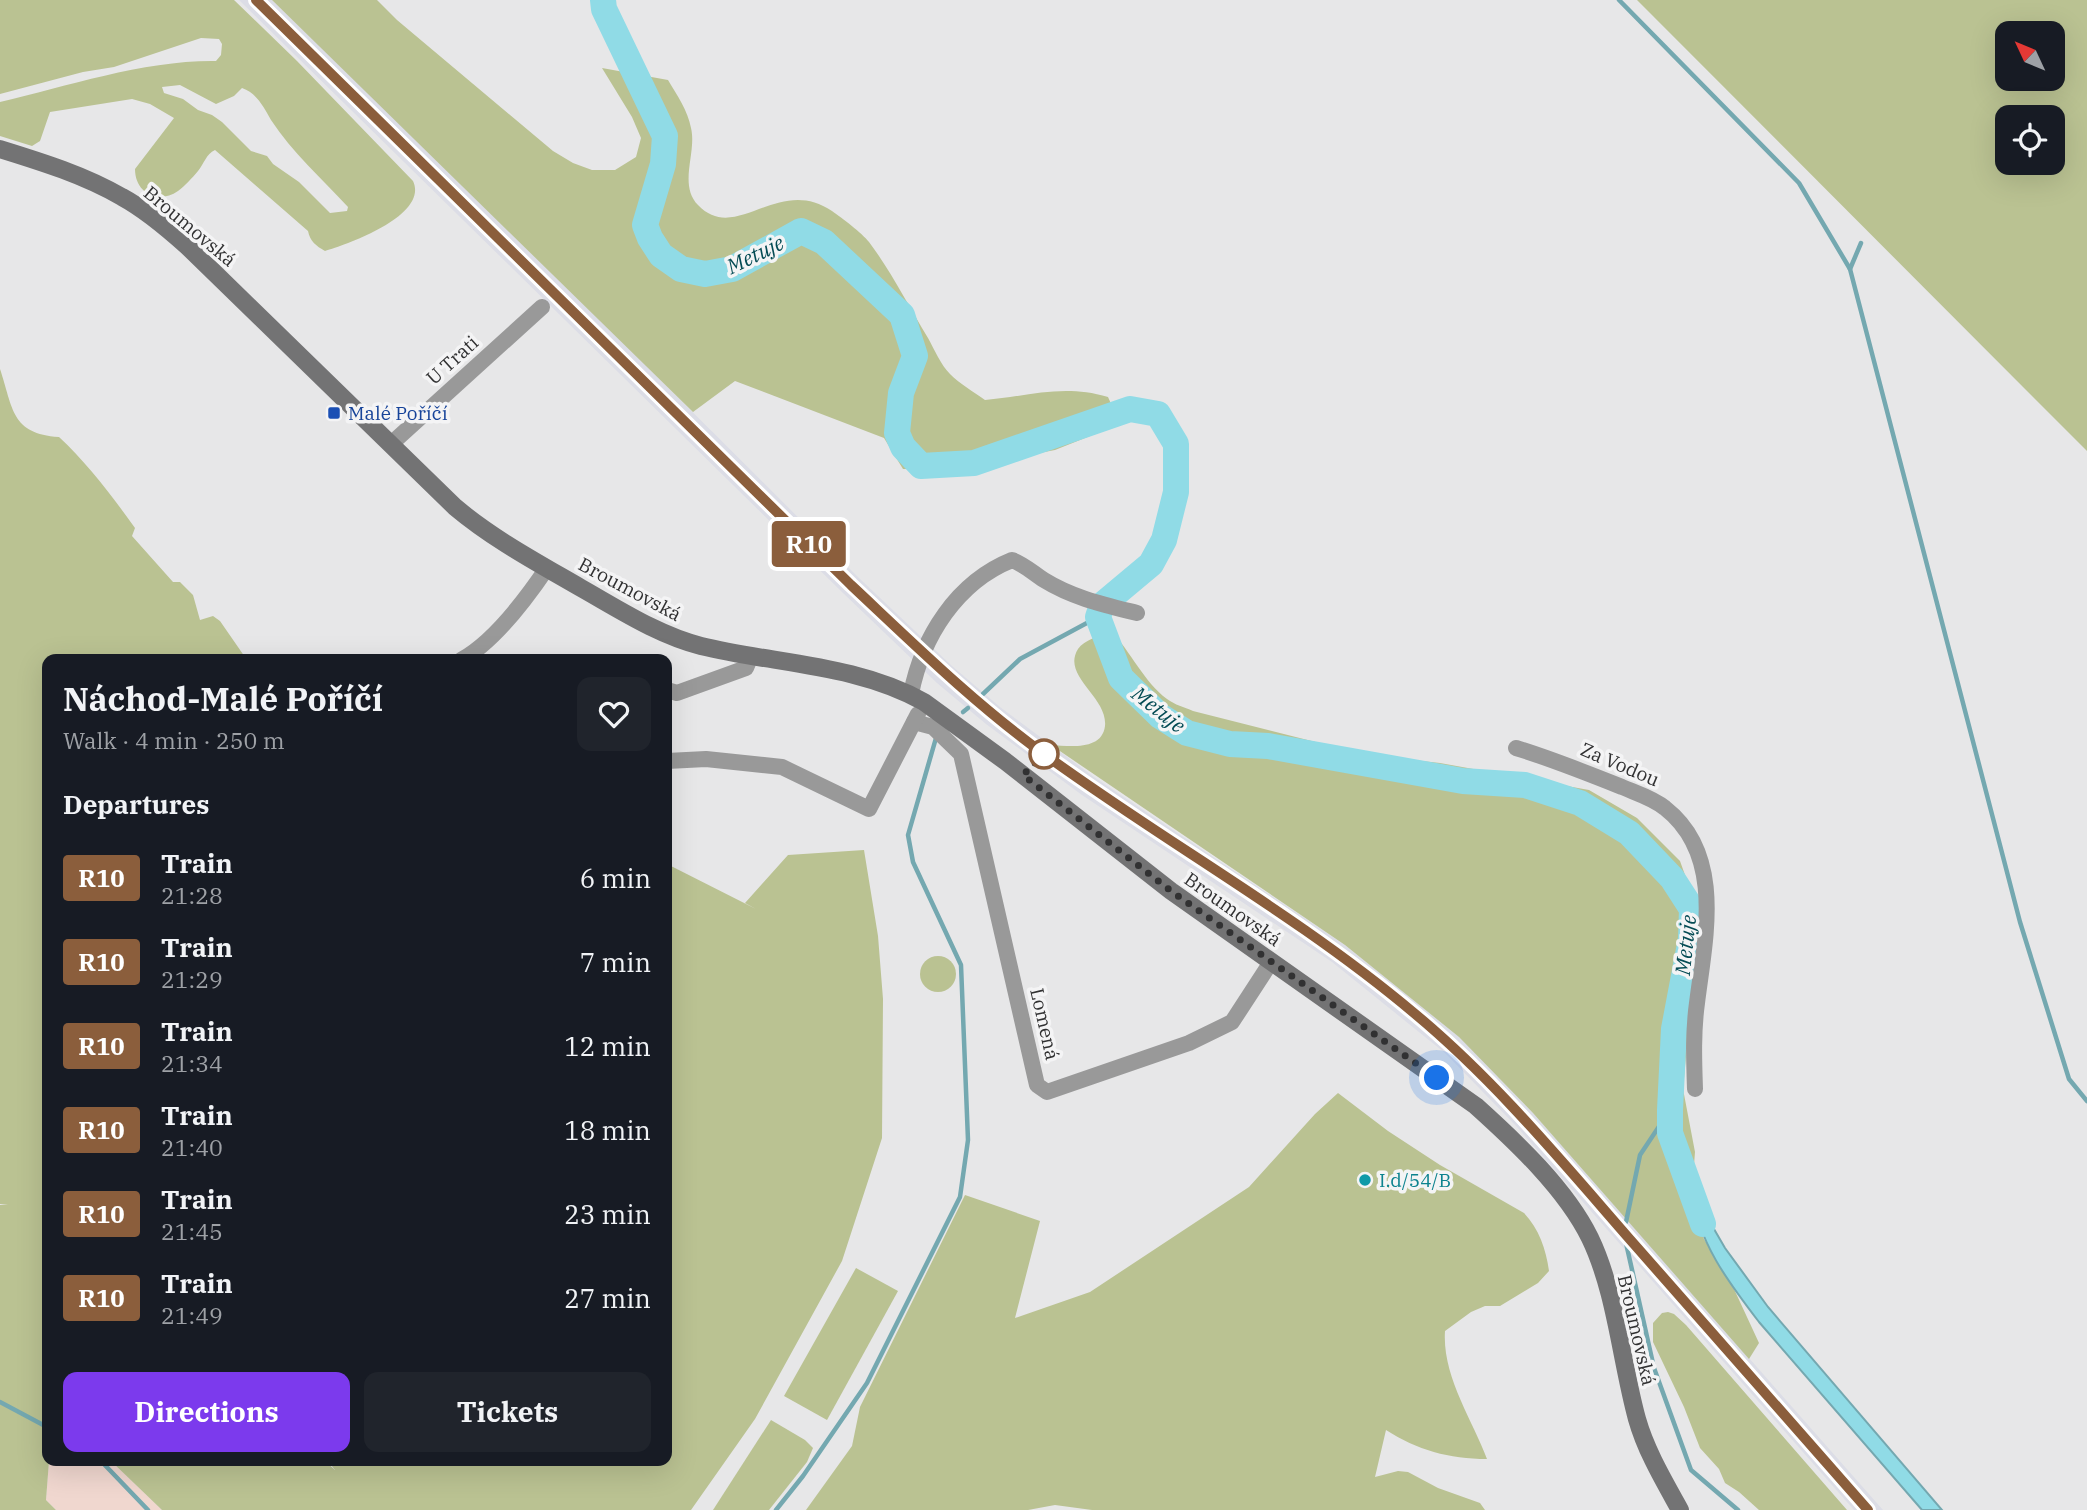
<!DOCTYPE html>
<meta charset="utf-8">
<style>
:root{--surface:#171b24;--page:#20242c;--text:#f1f3f6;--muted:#9ea1a6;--accent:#7c3aed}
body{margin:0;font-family:"IBM Plex Serif",serif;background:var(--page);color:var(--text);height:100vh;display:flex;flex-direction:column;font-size:26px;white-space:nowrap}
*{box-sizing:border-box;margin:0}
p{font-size:23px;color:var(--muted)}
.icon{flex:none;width:38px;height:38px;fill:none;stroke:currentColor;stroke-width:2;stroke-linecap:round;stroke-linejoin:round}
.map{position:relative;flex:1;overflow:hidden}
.panel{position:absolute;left:42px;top:654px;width:630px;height:812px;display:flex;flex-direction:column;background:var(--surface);border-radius:14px;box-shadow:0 7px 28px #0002}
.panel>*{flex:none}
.badge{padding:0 14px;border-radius:5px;font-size:24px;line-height:46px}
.needle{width:46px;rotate:314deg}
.tools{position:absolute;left:1995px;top:21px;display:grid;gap:14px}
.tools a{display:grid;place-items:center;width:70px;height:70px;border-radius:14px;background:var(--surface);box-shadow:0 7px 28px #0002;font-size:35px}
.you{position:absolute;width:35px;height:35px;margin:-18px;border:5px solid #fff;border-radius:50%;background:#1a73e8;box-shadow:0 0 0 10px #1a73e833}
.map>.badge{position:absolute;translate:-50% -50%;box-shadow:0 0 0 4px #fff}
h2{padding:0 21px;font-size:26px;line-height:63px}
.round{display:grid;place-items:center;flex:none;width:74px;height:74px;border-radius:14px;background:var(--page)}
.head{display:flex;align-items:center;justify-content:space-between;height:119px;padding:0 21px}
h1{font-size:33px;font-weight:700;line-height:52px}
.primary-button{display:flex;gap:14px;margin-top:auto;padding:14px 21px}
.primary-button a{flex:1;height:80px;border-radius:14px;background:var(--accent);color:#fff;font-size:28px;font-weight:700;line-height:80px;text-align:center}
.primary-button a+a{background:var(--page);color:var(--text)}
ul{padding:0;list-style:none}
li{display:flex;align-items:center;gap:21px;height:84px;padding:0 21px}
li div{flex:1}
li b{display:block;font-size:26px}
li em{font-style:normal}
li .badge{min-width:77px;font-weight:700;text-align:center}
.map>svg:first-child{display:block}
.built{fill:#dcdde6}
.industrial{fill:#f0d7cf}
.green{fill:#bac292;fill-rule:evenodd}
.water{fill:#90dbe6;stroke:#74a8b0;stroke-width:2}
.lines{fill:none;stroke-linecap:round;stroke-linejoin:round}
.stream{stroke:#74a8b0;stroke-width:4.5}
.river{stroke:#90dbe6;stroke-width:26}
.street{stroke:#999;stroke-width:16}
.secondary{stroke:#737374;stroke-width:18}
.rail{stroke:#929293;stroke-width:4.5;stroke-dasharray:3.5 7;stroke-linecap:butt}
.line-casing{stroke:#fff;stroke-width:16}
.line{stroke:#8b5e3c;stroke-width:10}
.walk{stroke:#313132;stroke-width:7;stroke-dasharray:0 12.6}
.transit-dot{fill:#1a4fb4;stroke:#f4f4f5;stroke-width:2.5}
.stop-dot{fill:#fff;stroke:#8b5e3c;stroke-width:3.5}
.culture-dot{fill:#0f9aa8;stroke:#f4f4f5;stroke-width:2.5}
.labels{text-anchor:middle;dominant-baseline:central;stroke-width:7;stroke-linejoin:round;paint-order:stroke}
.street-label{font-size:19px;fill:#313132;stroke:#f4f4f5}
.transit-label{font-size:19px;fill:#164399;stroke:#f4f4f5;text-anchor:start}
.culture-label{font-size:19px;fill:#0d838f;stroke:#f4f4f5;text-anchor:start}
.water-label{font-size:21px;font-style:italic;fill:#044b54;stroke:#f4f4f5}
</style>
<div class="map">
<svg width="2087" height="1510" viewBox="0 0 2087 1510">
<rect width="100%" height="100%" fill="#e7e7e8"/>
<path class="built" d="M 239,0 L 272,0 L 553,273 L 859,578 L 952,666 L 1000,707 L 1094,777 L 1345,945 L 1459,1037 L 1533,1113 L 1883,1510 L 1854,1510 L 1517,1127 L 1445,1053 L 1332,962 L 1082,795 L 986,724 L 937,683 L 843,593 Z"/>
<path class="industrial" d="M 49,1461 L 111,1461 L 162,1510 L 56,1510 L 46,1500 Z"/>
<g class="green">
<path d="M 0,0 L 234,0 L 297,61 L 413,181 C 429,215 349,244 325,251 C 316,246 310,241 308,231 L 215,150 C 206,154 204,164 198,171 C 192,178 185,186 178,191 C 158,205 135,193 135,169 L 174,118 L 150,104 L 132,99 L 50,112 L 40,141 L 32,146 L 0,136 L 0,102 C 68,86 145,60 216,61 L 221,55 L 222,44 L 219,39 L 201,38 L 114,67 L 83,72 L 0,94 ZM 180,85 L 216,104 L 234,96 L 242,88 C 257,93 264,108 271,120 C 292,152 322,179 348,207 L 347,211 L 330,213 L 299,182 L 273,164 L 267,156 L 251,151 L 222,122 L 212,115 L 198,110 L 183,99 L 164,93 L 162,87 Z"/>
<path d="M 272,0 L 377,0 L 397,20 L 553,151 L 573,163 L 592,170 L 615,170 L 636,157 L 641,138 L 632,117 L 602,68 L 668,80 C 677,95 688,111 691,128 C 697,153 678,184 698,205 C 736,245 778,174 832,211 C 842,218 862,233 869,242 C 891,271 909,307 928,338 C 934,349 941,365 950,374 C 960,384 974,392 985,400 C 1030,396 1063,384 1108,397 L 1120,424 L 1055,450 L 952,470 L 903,469 L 884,438 L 735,381 L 693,412 Z"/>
<path d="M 1637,0 L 2087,0 L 2087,451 L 2063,427 ZM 2007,33 L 2053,33 L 2053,79 L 2007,79 ZM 2007,117 L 2053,117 L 2053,163 L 2007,163 Z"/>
<path d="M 0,369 C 13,408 11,434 59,437 C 88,464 112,496 135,528 L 132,536 L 173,582 L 180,582 L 193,595 L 200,620 L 213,616 L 220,621 L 247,660 L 47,660 L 49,1461 L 46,1500 L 56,1510 L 0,1510 L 0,1205 L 8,1204 L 0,1204 Z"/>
<path d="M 1111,631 C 1131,652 1144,682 1167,699 C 1175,705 1184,707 1193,711 L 1367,755 L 1440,763 L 1589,790 L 1637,818 L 1680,861 L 1685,875 L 1694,970 L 1683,1089 L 1695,1152 L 1692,1191 L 1694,1212 L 1704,1239 L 1734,1289 L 1759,1343 L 1749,1359 L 1533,1113 L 1459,1037 L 1345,945 L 1051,745 C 1069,746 1102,751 1105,726 C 1108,697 1061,676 1078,649 C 1084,640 1101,635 1111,631 Z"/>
<path d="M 864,850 L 878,936 L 883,999 L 882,1138 L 842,1261 L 755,1419 L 691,1510 L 162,1510 L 111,1461 L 325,1461 L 335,1470 L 328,1461 L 667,1461 L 667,864 L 756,909 L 745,903 L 788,855 Z"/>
<circle cx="938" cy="974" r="18"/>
<path d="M 1338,1093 L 1388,1131 L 1440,1165 L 1524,1213 C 1539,1229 1546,1249 1549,1271 L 1538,1283 L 1500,1306 L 1485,1306 L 1471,1312 L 1445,1331 C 1442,1376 1472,1419 1487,1459 C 1449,1459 1417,1450 1386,1430 L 1375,1477 L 1398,1471 L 1408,1472 L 1438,1488 L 1480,1503 L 1485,1510 L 1092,1510 L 1055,1505 L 1028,1510 L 806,1510 L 852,1446 L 860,1407 L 965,1195 L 1040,1221 L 1015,1318 L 1090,1292 L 1249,1187 L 1315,1114 Z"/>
<path d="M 856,1268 L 898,1291 L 827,1420 L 784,1396 Z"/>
<path d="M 1668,1312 L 1674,1314 L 1686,1325 L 1847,1510 L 1759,1510 L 1739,1492 L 1725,1483 L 1719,1469 L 1700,1448 L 1684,1407 L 1653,1342 L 1653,1323 L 1662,1313 Z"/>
<path d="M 771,1420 L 805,1440 L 813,1448 L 807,1462 L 769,1510 L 713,1510 Z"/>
</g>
<path class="water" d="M 1692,1191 L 1725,1248 L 1768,1307 L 1942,1510 L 1922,1510 L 1759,1322 C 1729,1283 1697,1241 1692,1191 Z"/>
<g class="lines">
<g class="stream">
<path d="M 1619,0 L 1799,183 L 1850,269 L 2020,922 L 2069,1079 L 2087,1101"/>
<path d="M 1850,269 L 1861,243"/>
<path d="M 983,694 L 1020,659 L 1098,617"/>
<path d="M 963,712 L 968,708"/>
<path d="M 1626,1222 L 1640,1155 L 1670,1110"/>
<path d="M 1624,1234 L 1654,1368 L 1691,1470 L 1738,1510"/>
<path d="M 0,1402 L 47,1427"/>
<path d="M 101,1461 L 148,1510"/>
<path d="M 776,1510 L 803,1476 L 867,1383 L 960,1197 L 968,1140 L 961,965 L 913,862 L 908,835 L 936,738"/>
</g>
<path class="river" d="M 603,0 L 604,9 L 665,136 L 663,164 L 645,225 L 650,238 L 661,255 L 681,269 L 705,274 L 732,269 L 801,231 L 824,242 L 902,315 L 915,356 L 901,393 L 897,433 L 903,447 L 921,466 L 974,463 L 1130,409 L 1158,414 L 1176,444 L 1176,492 L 1164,540 L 1151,564 L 1102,605 L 1098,617 L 1121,678 L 1160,716 L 1187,733 L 1230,744 L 1268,746 L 1463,781 L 1525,785 L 1580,803 L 1629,833 L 1672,878 L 1692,909 L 1691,939 L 1674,1029 L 1670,1110 L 1670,1133 L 1703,1224"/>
<g class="street">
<path d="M 391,444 L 542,307"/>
<path d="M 461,660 C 494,642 526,599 547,568"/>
<path d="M 667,690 L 677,693 L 746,668 L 751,656"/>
<path d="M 911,694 C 922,637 957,582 1012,560 C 1025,565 1033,573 1044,580 C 1073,598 1105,605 1137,613"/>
<path d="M 914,722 L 933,727 L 961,754 L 1037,1085 L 1047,1092 L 1189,1043 L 1232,1022 L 1271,962"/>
<path d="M 1516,748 C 1552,759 1587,773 1622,787 C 1636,793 1653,798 1665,808 C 1725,855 1705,938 1697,1003 C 1693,1032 1694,1060 1695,1089"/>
<path d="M 667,761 L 706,759 L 782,767 L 869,809 L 918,714"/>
</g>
<path class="secondary" d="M 0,149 C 42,162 84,175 122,197 C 146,210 167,228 187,246 L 455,507 C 493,539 538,563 581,588 C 620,610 658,635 701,646 C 775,664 856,664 924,702 L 1005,761 L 1171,891 L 1476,1106 C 1516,1142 1566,1189 1590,1238 C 1616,1292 1621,1361 1637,1419 C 1646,1451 1664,1481 1680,1510"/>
<path class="rail" d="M 256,0 L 851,585 C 913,645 975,703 1044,754 C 1166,843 1299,916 1414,1013 C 1491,1077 1555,1154 1620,1229 C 1703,1322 1786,1416 1868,1510"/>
</g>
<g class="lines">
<defs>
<path id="line" d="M 256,0 L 851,585 C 914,644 975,704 1044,754 C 1166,843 1299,916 1414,1013 C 1496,1081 1564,1164 1634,1244 C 1712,1333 1790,1421 1868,1510"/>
</defs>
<use href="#line" class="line-casing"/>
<use href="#line" class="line"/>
<path class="walk" d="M 1044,754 L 1023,775 L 1171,891 L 1437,1078"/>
</g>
<rect class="transit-dot" x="327" y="406" width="14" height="14" rx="3.5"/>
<circle class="stop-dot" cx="1044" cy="754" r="14"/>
<circle class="culture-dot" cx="1365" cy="1180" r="7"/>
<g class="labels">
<g class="street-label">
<text transform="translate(190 226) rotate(40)">Broumovská</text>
<text transform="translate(452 360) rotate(-42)">U Trati</text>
<text transform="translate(630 589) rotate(28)">Broumovská</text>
<text transform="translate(1620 764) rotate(23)">Za Vodou</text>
<text transform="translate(1233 909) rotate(35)">Broumovská</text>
<text transform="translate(1045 1024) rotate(77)">Lomená</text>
<text transform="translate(1637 1330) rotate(77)">Broumovská</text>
</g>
<g class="transit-label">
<text x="348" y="413">Malé Poříčí</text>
</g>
<g class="culture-label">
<text x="1379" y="1180">I.d/54/B</text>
</g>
<g class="water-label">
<text transform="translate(755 254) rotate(-26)">Metuje</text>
<text transform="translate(1159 709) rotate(38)">Metuje</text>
<text transform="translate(1685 945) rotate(-84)">Metuje</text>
</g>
</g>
</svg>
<div class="tools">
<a><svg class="needle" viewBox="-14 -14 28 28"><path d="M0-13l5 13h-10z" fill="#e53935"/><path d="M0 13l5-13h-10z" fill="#9ea1a6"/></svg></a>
<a><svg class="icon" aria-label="locate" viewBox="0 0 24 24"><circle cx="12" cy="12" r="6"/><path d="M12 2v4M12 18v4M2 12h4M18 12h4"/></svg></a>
</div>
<div class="you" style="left:1437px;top:1078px"></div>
<b class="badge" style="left:809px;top:544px;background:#8b5e3c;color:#fff">R10</b>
<section class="panel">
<div class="head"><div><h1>Náchod-Malé Poříčí</h1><p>Walk · 4 min · 250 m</p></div><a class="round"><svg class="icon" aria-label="heart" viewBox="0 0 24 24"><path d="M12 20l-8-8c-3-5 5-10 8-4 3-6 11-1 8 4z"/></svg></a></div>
<h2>Departures</h2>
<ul>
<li><span class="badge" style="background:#8b5e3c;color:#fff">R10</span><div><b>Train</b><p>21:28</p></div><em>6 min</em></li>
<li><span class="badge" style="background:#8b5e3c;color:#fff">R10</span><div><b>Train</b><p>21:29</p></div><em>7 min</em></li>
<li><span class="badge" style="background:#8b5e3c;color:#fff">R10</span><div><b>Train</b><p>21:34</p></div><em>12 min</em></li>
<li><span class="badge" style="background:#8b5e3c;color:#fff">R10</span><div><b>Train</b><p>21:40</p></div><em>18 min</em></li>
<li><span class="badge" style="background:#8b5e3c;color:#fff">R10</span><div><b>Train</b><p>21:45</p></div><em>23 min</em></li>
<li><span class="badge" style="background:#8b5e3c;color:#fff">R10</span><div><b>Train</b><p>21:49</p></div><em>27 min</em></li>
</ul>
<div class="primary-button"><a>Directions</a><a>Tickets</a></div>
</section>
</div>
